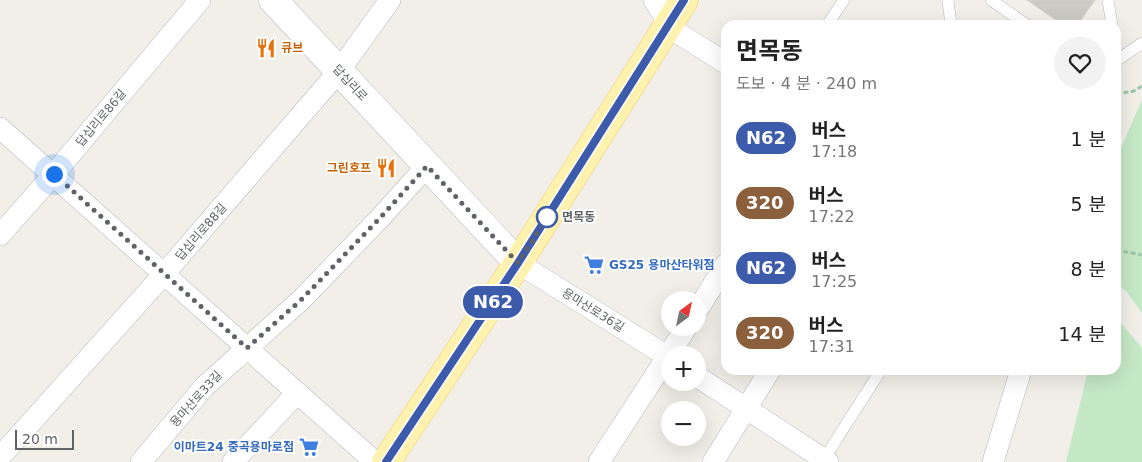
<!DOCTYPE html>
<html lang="ko">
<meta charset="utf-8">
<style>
:root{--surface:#fff;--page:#f2f2f2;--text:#222;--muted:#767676}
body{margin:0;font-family:"DejaVu Sans","Noto Sans KR",sans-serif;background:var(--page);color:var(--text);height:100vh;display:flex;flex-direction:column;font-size:19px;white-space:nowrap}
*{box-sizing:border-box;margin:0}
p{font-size:16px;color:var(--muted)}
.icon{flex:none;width:28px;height:28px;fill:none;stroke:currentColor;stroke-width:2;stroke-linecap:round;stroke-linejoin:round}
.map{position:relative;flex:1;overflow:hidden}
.sheet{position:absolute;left:721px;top:20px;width:400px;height:355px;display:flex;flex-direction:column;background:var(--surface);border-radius:15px;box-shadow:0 5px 20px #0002}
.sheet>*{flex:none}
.badge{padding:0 10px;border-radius:16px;font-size:18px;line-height:32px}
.needle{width:32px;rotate:33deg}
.fabs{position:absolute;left:661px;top:291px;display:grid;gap:10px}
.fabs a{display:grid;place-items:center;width:45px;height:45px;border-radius:50%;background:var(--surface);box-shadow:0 5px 20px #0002;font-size:25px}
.scale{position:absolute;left:15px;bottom:12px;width:59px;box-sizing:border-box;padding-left:5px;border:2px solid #5f6368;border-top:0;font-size:14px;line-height:18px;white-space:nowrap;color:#5f6368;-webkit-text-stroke:4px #fff;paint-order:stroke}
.you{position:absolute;width:25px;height:25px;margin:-12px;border:4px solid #fff;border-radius:50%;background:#1a73e8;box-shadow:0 0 0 8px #1a73e833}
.map>.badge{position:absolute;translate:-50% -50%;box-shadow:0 0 0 2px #fff}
.round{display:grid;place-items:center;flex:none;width:52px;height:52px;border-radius:26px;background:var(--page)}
.overview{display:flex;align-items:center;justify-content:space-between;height:85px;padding:0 15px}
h1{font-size:24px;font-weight:700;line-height:38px}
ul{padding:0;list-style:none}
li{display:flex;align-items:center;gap:15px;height:65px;padding:0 15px}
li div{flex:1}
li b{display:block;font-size:19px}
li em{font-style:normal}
li .badge{min-width:55px;font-weight:700;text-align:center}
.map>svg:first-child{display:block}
.green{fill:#c5e8c5}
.building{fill:#cccac5;stroke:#d6d1c6}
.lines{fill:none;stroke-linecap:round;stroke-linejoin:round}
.service-casing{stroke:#b5b8bc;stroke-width:12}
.minor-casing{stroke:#b5b8bc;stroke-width:22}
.tertiary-casing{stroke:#b5b8bc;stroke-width:29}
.primary-casing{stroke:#f2c960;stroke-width:29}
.path{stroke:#9cc7a9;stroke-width:3;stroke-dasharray:5 2.5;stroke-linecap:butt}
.service{stroke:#fff;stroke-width:11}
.minor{stroke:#fff;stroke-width:21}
.tertiary{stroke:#fff;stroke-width:28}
.primary{stroke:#fff2af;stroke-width:28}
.line-casing{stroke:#fff;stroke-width:11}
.line{stroke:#3d5bab;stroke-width:8}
.walk{stroke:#5f6368;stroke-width:5;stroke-dasharray:0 9}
.stop-dot{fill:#fff;stroke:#3d5bab;stroke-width:2.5}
.labels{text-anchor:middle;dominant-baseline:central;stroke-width:4;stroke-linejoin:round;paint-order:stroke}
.food-label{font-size:12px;font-weight:bold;fill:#c56008;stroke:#fff;text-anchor:start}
.street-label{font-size:12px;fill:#5f6368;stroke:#fff}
.stop-label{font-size:12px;font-weight:bold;fill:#5f6368;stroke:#fff;text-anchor:start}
.shop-label{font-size:12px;font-weight:bold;fill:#366cbe;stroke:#fff;text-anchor:start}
</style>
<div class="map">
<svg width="1142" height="462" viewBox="0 0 1142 462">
<rect width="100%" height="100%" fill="#f1efe8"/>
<g class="green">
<path d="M 1142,100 L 1142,313 L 1126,291 L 1116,284 L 1116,159 Z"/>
<path d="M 1116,317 L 1142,348 L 1142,462 L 1066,462 L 1088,370 L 1116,370 Z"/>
</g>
<path class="building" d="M 1027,0 L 1095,0 L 1077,25 L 1063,25 Z"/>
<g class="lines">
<defs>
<g id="service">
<path d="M 948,0 L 951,25"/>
<path d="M 991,0 L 1027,25"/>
<path d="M 1108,0 L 1112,25"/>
<path d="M 827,25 L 844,0"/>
<path d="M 1116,61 L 1142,43"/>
<path d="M 822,462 L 881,370"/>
</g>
<g id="minor">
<path d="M 654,0 L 669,24"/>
<path d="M 668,27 L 726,63"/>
<path d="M 0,128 L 375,462"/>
<path d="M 0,235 L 54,174 L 200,0"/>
<path d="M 518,263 L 670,358"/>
<path d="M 698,309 L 726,264"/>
<path d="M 698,377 L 828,462"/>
<path d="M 0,457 L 164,274 L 339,71 L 390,0"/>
<path d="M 141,462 L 205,386 L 301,300 L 380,218 L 427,166"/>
<path d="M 233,462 L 297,393"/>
<path d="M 599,462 L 686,328"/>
<path d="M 713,462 L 770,370"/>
<path d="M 993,462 L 1021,370"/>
</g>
<path id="tertiary" d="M 273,0 L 518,263"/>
<path id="primary" d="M 386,462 L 518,263 L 684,0"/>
</defs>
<use href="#service" class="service-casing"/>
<use href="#minor" class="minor-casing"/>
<use href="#tertiary" class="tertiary-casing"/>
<use href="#primary" class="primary-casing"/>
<g class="path">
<path d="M 1116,94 L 1134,91 L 1142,86"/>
<path d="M 1116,250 L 1142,255"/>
</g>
<use href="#service" class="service"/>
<use href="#minor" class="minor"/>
<use href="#tertiary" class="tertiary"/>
<use href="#primary" class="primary"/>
</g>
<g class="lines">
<defs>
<path id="line" d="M 386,462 L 518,263 L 684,0"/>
</defs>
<use href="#line" class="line-casing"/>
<use href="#line" class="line"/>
<path class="walk" d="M 54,174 L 247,348 L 301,300 L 380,218 L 427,166 L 518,263 L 550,213 L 547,217"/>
</g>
<defs>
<symbol id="restaurant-bare" viewBox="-9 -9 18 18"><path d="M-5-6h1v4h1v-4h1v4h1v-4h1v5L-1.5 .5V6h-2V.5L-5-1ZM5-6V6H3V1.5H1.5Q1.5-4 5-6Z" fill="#e8710a" stroke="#fff" stroke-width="2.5" paint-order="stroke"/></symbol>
<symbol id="supermarket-bare" viewBox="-9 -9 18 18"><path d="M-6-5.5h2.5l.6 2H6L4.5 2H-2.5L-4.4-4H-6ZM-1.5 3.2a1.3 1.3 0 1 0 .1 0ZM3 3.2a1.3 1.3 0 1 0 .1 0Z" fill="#3f7fe0" stroke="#fff" stroke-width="2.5" paint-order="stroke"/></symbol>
</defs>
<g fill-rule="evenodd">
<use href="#restaurant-bare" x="252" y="34" width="28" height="28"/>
<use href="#restaurant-bare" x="372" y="154" width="28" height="28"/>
<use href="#supermarket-bare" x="580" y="251" width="28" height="28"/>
<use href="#supermarket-bare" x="295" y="433" width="28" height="28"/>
</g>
<circle class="stop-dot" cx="547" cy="217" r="10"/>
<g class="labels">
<g class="food-label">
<text x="281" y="48">큐브</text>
<text x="371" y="168" text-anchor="end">그린호프</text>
</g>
<g class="street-label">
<text transform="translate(350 83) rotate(47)">답십리로</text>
<text transform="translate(101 118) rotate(-50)">답십리로86길</text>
<text transform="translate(201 232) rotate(-49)">답십리로88길</text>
<text transform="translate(593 310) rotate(32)">용마산로36길</text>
<text transform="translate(196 399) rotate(-48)">용마산로33길</text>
</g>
<g class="stop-label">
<text x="562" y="217">면목동</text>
</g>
<g class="shop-label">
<text x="609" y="265">GS25 용마산타워점</text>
<text x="294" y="447" text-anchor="end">이마트24 중곡용마로점</text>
</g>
</g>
</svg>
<div class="fabs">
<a><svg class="needle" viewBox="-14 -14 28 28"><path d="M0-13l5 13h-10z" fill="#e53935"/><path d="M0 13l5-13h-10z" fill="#767676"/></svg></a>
<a>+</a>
<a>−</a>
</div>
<div class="scale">20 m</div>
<div class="you" style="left:54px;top:174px"></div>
<b class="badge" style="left:493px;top:302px;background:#3d5bab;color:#fff">N62</b>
<section class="sheet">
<div class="overview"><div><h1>면목동</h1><p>도보 · 4 분 · 240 m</p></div><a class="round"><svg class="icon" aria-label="heart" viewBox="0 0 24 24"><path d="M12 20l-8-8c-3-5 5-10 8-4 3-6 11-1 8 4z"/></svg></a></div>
<ul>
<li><span class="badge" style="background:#3d5bab;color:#fff">N62</span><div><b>버스</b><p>17:18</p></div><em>1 분</em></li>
<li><span class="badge" style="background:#8b5e3c;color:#fff">320</span><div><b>버스</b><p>17:22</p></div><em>5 분</em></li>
<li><span class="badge" style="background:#3d5bab;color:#fff">N62</span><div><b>버스</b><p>17:25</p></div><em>8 분</em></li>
<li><span class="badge" style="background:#8b5e3c;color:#fff">320</span><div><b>버스</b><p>17:31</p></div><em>14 분</em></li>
</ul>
</section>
</div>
